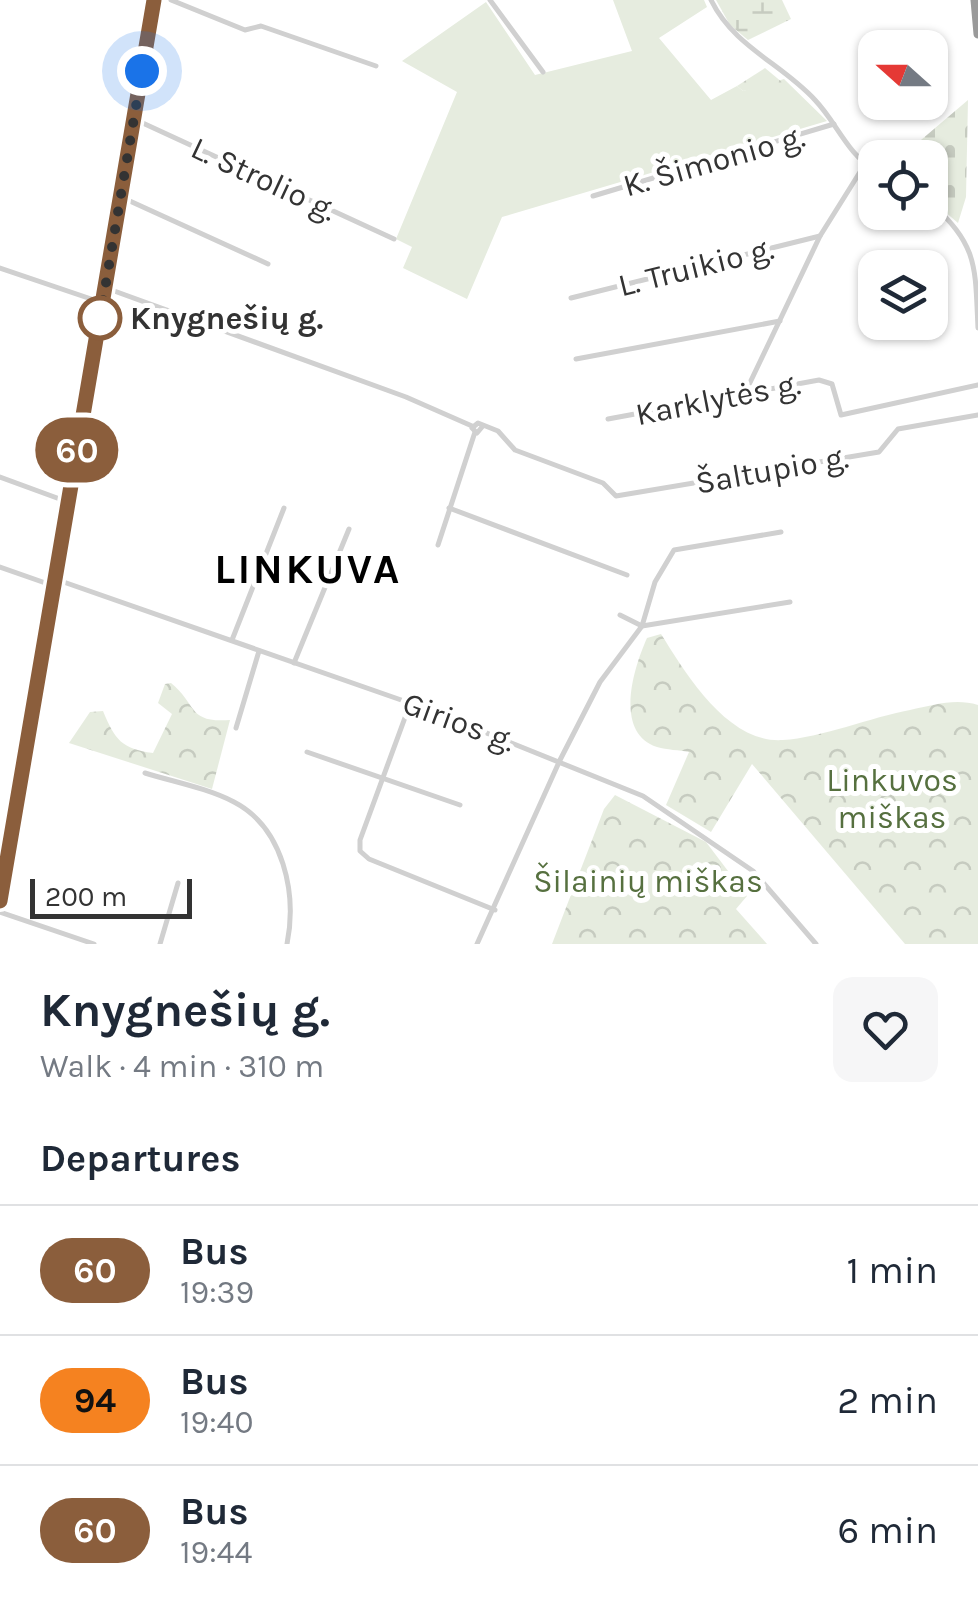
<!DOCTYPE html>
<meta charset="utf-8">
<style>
:root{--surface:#fff;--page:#f6f6f7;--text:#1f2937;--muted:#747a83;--line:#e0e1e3}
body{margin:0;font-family:Karla,sans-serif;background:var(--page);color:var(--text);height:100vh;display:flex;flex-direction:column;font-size:38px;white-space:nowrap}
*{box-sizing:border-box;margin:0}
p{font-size:32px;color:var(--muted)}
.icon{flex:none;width:55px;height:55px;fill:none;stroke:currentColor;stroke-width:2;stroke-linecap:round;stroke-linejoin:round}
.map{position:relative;height:944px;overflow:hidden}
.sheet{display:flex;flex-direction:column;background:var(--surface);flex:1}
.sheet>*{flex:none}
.badge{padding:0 20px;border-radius:32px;font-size:35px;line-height:65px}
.needle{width:65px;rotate:291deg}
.buttons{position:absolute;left:858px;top:30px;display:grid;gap:20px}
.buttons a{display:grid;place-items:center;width:90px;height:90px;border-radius:20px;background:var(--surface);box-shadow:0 2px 8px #0004;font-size:50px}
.scale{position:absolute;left:30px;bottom:25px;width:162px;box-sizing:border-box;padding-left:10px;border:5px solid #333;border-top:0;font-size:28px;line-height:35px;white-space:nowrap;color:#333;-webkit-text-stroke:8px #fff;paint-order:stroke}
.you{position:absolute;width:50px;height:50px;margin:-25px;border:8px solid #fff;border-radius:50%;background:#1a73e8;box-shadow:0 0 0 15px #1a73e833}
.map>.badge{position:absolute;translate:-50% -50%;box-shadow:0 0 0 5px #fff}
h2{padding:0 40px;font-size:38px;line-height:90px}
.round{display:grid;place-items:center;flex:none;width:105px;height:105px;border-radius:20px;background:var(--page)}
.summary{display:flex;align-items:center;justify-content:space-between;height:170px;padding:0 40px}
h1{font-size:48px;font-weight:700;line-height:75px}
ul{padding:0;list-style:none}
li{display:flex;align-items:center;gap:30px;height:130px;padding:0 40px;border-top:2px solid var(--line)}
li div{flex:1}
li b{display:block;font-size:38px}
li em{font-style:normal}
li .badge{min-width:110px;font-weight:700;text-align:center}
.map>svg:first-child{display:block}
.grass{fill:#e6ecdf}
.forest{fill:url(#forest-crowns)}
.wetland{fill:url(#wetland-marsh)}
.cemetery{fill:url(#cemetery-stones)}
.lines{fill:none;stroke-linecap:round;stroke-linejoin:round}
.minor{stroke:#d0d0d0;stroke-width:5}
.highway{stroke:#9a9a9a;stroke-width:9}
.line-casing{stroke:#fff;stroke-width:22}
.line{stroke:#8b5e3c;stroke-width:15}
.walk{stroke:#333;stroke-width:10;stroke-dasharray:0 18}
.stop-dot{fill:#fff;stroke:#8b5e3c;stroke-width:5}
.labels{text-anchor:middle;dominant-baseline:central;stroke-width:10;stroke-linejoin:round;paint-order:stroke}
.street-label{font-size:32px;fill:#333;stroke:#fff}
.stop-label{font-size:32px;font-weight:bold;fill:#333;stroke:#fff;text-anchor:start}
.park-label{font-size:32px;fill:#56703f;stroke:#fff}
.district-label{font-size:42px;font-weight:bold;letter-spacing:2.5px;fill:#000;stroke:#fff}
</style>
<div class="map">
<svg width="978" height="944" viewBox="0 0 978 944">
<defs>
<pattern id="forest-crowns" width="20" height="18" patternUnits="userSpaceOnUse" patternTransform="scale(2.5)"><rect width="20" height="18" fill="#e6ecdf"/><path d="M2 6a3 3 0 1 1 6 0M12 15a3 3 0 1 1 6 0" fill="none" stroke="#c6cbc0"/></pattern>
<pattern id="wetland-marsh" width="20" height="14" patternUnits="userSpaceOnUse" patternTransform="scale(2.5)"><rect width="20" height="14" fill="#e6ecdf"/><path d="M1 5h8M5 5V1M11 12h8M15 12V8" fill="none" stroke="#c6cbc0"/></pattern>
<pattern id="cemetery-stones" width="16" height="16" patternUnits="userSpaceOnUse" patternTransform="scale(2.5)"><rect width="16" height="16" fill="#e6ecdf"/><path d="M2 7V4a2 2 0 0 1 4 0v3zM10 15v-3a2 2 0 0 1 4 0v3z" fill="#c6cbc0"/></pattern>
</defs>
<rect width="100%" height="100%" fill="#fff"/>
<path class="grass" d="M 613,0 L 704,0 L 707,7 L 659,38 L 711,100 L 737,86 L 743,91 L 784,79 L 827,121 L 502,217 L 467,299 L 403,268 L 412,247 L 396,239 L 457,92 L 402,61 L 486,2 L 535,75 L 632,51 Z"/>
<g class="forest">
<path d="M 765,68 L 783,83 L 743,91 L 737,86 Z"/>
<path d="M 661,634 C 686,674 728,744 783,740 C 820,738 872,717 910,710 C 934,705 955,698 978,705 L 978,944 L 905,944 L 752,764 L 711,832 L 666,805 L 689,752 C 679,750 667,750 657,747 C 613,732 634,667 647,638 Z"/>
<path d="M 171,683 C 198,705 187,723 230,720 L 212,789 L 69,743 L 90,712 L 103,711 C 115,740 122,749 153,753 L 172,714 L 158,703 L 165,684 Z"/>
<path d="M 615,795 L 706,842 L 747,896 L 736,909 L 767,944 L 552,944 L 604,809 Z"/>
</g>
<path class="wetland" d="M 716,0 L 782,0 L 791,19 L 748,40 L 730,25 Z"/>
<path class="cemetery" d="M 968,100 L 966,197 L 958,223 L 930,199 L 930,158 L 901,157 Z"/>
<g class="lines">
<g class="minor">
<path d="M 171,0 L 245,30 L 261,26 L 376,66"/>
<path d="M 490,0 L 543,72"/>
<path d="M 711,0 C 734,47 781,63 815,100 C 837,123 847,154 875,170"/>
<path d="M 134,119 L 394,239"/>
<path d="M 593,196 L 834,124"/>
<path d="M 121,197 L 268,264"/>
<path d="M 930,202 C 978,246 975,264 978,328"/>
<path d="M 0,268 L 103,303"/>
<path d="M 106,288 L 406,397 L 472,426"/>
<path d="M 571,298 L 820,236"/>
<path d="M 576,359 L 780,321"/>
<path d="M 746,391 L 820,236 L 865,164"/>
<path d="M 608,419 L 819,380 L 832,384 L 841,415 L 978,385"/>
<path d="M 482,427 L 477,433 L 472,428 L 478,423 L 498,431 L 515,450 L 603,483 L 616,496 L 879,452 L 898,429 L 978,415"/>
<path d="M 0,477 L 68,502"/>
<path d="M 449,508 L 627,575"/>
<path d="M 438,545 L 475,432"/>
<path d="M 0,567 L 54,586"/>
<path d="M 55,579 L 427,709 L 643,796 L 753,871 L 816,944"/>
<path d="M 620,615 L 642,626 L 790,602"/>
<path d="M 232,640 L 284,508"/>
<path d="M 294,663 L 349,529"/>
<path d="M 410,704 L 360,840 L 360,851 L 369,859 L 495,910"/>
<path d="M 236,728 L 259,651"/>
<path d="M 307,752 L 460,805"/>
<path d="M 145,773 C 174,782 207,788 234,802 C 284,828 297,894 287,944"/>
<path d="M 0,901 L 154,0"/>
<path d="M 0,912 L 94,944"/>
<path d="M 160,944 L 178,883"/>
<path d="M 477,944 L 560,760 L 600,682 L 642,626 L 655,582 L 674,550 L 781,532"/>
</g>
<path class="highway" d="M 975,0 L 978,34"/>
</g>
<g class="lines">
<defs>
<path id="line" d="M 0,901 L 154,0"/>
</defs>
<use href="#line" class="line-casing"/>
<use href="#line" class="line"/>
<path class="walk" d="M 100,318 L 142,71"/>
</g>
<circle class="stop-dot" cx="100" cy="318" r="20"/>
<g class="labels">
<g class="street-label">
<text transform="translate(714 161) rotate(-16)">K. Šimonio g.</text>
<text transform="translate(264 179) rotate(25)">L. Strolio g.</text>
<text transform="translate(696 267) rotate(-14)">L. Truikio g.</text>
<text transform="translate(718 399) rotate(-11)">Karklytės g.</text>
<text transform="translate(772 470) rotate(-10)">Šaltupio g.</text>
<text transform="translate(459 722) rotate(20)">Girios g.</text>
</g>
<g class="stop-label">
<text x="130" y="318">Knygnešių g.</text>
</g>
<g class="park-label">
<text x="892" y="780">Linkuvos<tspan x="892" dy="37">miškas</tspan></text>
<text x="648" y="881">Šilainių miškas</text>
</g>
<g class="district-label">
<text x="308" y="569">LINKUVA</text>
</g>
</g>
</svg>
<div class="buttons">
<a><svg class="needle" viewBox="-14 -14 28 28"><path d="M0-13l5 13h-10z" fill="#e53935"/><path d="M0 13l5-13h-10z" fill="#747a83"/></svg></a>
<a><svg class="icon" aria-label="locate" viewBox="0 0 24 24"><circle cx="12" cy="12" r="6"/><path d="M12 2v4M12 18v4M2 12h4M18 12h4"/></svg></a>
<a><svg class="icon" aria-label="layers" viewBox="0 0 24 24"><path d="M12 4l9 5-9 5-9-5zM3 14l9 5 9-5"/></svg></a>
</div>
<div class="scale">200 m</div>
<div class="you" style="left:142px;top:71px"></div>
<b class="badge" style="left:77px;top:450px;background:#8b5e3c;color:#fff">60</b>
</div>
<section class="sheet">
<div class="summary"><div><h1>Knygnešių g.</h1><p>Walk · 4 min · 310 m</p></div><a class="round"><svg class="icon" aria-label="heart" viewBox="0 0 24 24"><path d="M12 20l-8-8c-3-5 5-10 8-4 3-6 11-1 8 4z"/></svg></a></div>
<h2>Departures</h2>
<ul>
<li><span class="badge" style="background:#8b5e3c;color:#fff">60</span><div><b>Bus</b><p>19:39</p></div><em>1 min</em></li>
<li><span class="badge" style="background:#f58220;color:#111">94</span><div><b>Bus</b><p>19:40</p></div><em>2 min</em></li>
<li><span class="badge" style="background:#8b5e3c;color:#fff">60</span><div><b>Bus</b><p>19:44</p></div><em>6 min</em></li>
</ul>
</section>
